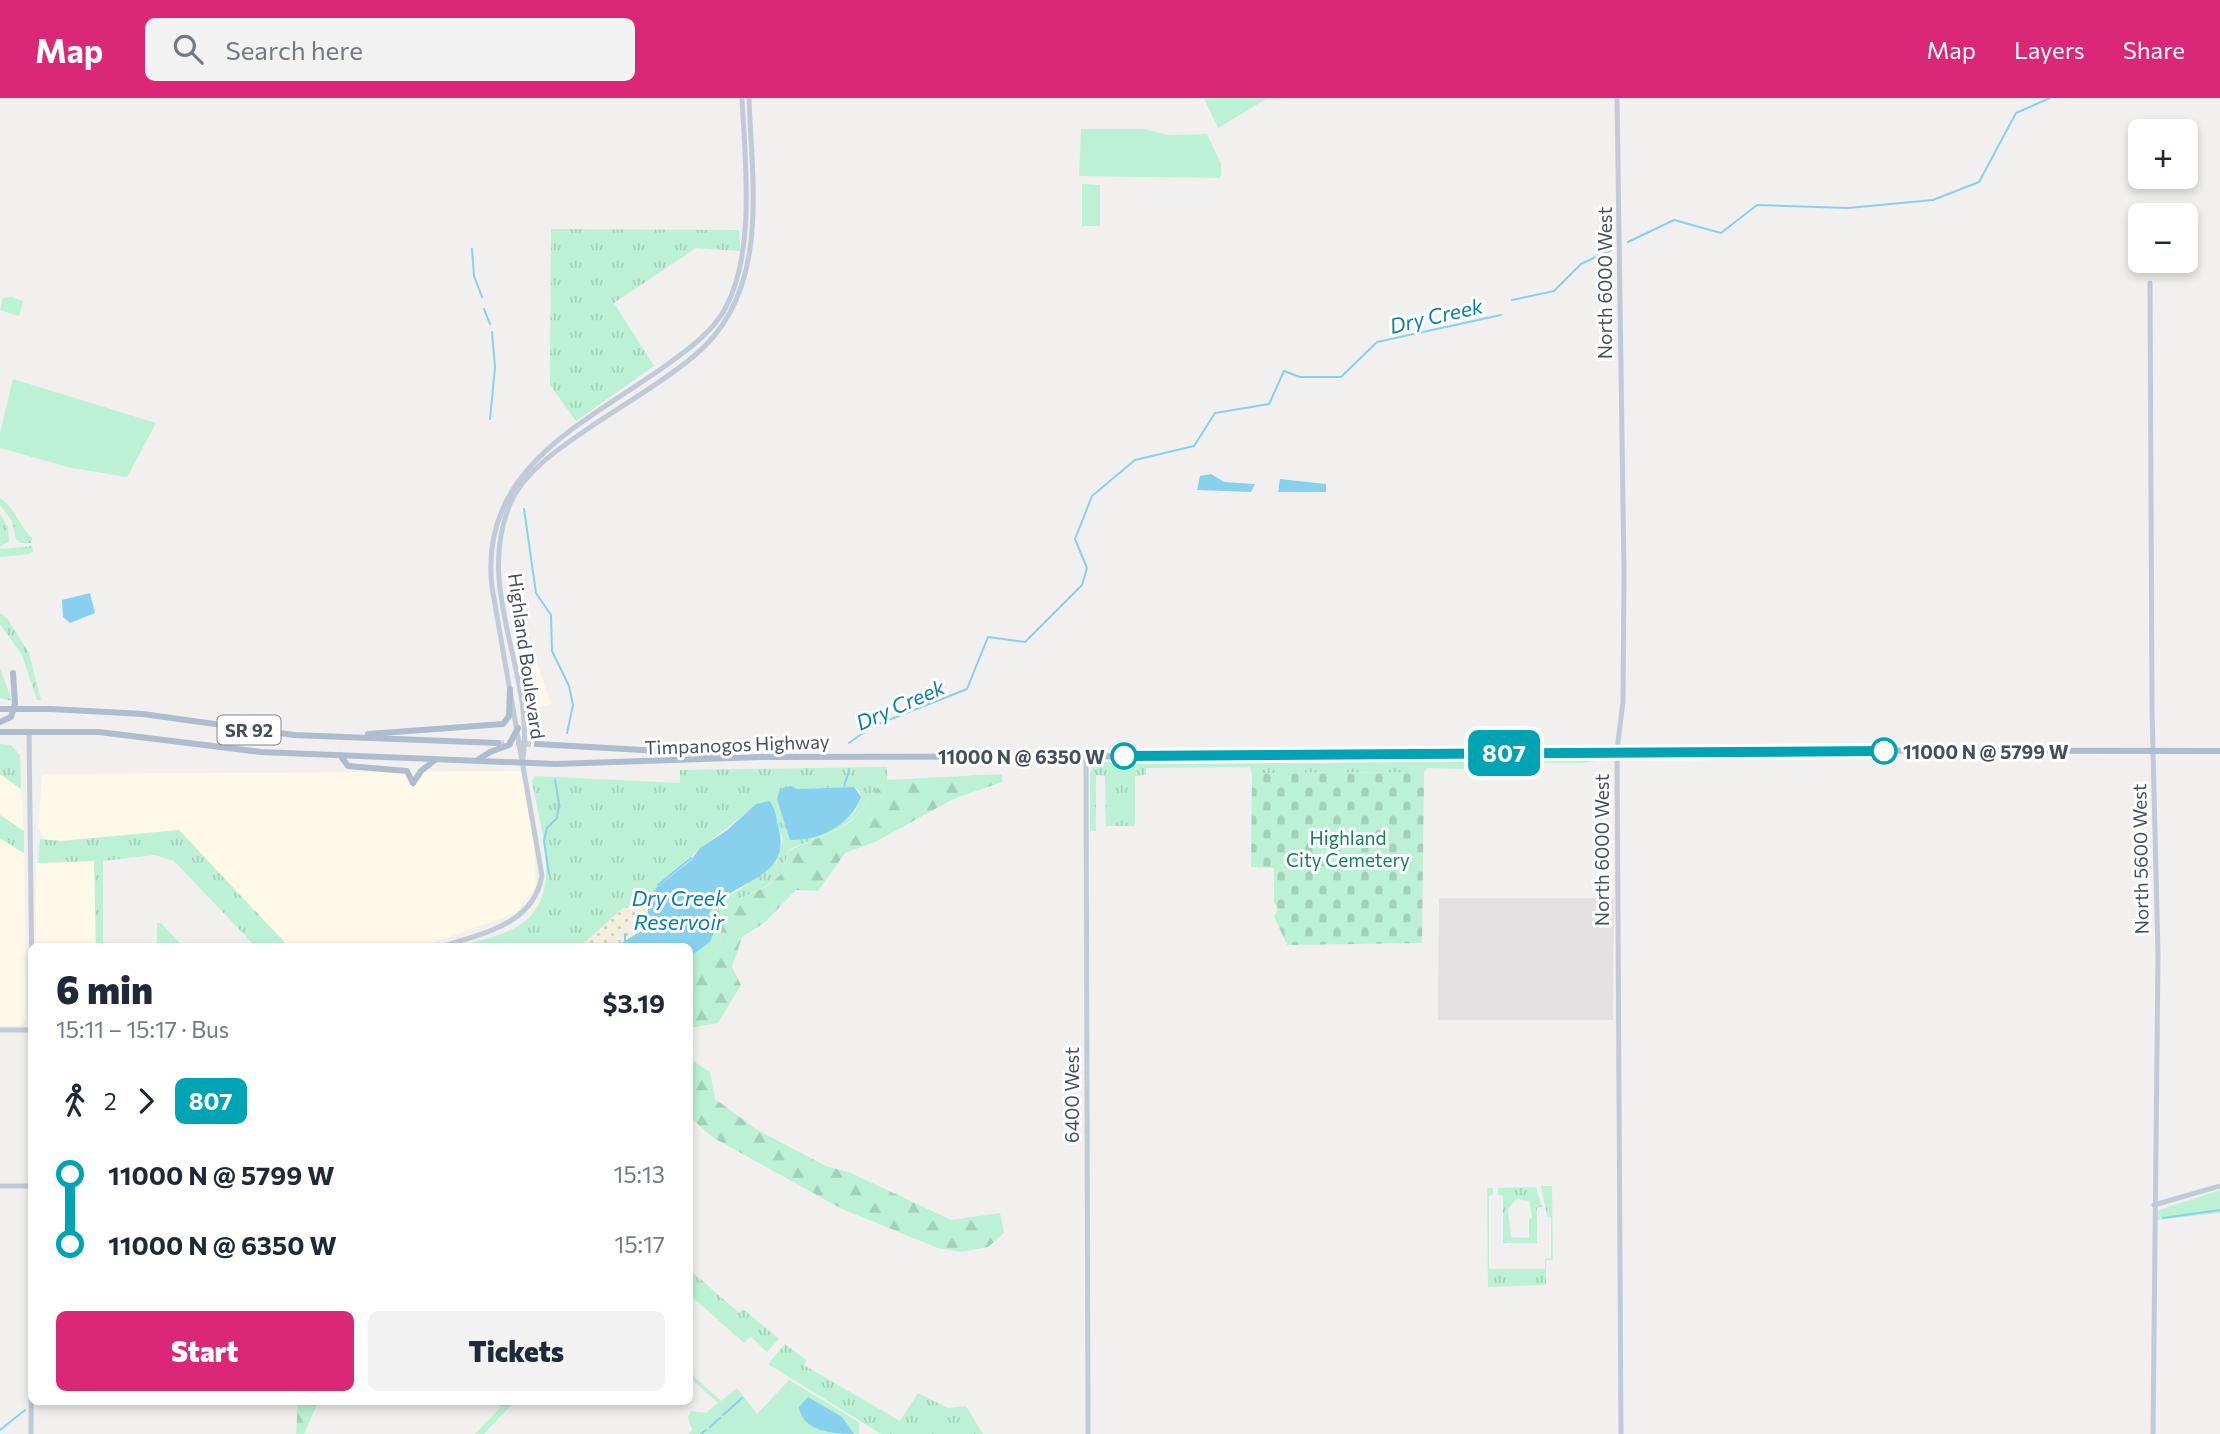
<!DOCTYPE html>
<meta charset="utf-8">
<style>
:root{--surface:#fff;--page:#f2f2f3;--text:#1f2937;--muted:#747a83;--accent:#db2777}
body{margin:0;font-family:Commissioner,sans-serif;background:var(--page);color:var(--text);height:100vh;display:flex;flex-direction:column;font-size:26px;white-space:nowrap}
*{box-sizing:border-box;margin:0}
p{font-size:23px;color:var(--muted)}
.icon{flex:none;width:38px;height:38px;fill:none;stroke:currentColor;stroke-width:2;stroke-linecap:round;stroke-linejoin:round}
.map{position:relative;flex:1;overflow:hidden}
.panel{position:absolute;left:28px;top:845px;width:665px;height:462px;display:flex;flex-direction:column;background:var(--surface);border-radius:10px;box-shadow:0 4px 10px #0003}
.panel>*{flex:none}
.badge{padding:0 14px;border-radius:10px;font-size:24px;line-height:46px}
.buttons{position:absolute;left:2128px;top:21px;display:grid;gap:14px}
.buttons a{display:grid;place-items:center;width:70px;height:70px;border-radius:10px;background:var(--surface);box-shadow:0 4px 10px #0003;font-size:35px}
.map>.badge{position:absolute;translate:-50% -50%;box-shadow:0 0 0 4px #fff}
.legs{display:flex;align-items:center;gap:10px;height:77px;padding:0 28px;font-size:23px}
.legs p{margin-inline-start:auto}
.overview{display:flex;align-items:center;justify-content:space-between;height:119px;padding:0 28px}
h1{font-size:38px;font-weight:800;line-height:52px}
.action{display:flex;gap:14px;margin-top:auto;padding:14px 28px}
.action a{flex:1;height:80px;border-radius:10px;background:var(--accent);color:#fff;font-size:28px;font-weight:800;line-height:80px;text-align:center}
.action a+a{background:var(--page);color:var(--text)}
ul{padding:0 28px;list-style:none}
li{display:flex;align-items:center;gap:24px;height:70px;font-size:26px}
li i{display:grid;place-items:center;width:10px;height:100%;margin:0 9px;background:currentColor}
li i::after{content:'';width:18px;height:18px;margin:-9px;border:5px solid;border-radius:50%;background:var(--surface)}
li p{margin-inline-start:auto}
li:first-child i{background:linear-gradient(#0000 50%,currentColor 0)}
li:last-child i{background:linear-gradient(currentColor 50%,#0000 0)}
header{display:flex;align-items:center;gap:42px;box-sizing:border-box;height:98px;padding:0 35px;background:var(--accent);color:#fff}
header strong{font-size:33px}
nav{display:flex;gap:38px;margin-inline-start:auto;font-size:24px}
.search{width:490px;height:63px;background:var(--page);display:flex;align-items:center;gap:18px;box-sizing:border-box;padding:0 24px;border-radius:10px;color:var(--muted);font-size:26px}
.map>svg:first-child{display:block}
.commercial{fill:#fdf8e8}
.education{fill:#e3e0e1}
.grass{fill:url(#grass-tufts);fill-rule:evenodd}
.forest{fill:url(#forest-firs)}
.sand{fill:url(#sand-dots)}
.cemetery{fill:url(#cemetery-stones)}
.park{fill:#bcf1d5}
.water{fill:#87d1ef}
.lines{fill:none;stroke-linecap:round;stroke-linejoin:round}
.stream{stroke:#87d1ef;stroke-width:2}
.primary-tunnel{stroke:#d0cfd2;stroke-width:6;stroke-dasharray:6 3;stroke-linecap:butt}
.secondary{stroke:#c1cad9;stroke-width:5}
.primary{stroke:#aebccf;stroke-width:6}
.primary-bridge{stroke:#aebccf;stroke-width:6}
.line-1-casing{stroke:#fff;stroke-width:16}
.line-1{stroke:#00a3b4;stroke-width:10}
.stop-1-dot{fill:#fff;stroke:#00a3b4;stroke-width:3.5}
.labels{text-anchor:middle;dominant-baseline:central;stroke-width:6;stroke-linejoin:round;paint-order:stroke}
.shield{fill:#fff;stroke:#7e848e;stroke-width:2}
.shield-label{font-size:18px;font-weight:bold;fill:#46505d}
.street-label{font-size:19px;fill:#46505d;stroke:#fff}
.stop-label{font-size:19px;font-weight:bold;fill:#46505d;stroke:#fff;text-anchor:start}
.park-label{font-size:19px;fill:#138254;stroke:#fff}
.water-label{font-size:21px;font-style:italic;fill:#077eb0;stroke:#fff}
</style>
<header>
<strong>Map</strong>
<div class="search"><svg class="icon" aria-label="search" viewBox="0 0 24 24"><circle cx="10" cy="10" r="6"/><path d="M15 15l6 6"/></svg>Search here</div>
<nav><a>Map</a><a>Layers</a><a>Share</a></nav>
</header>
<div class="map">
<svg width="2220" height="1336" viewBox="0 0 2220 1336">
<defs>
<pattern id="grass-tufts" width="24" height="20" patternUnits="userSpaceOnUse" patternTransform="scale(1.75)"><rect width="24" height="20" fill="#bcf1d5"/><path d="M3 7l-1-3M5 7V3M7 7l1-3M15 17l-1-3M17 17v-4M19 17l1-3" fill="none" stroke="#a3d0b9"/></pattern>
<pattern id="forest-firs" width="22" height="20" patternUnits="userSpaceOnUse" patternTransform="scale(1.75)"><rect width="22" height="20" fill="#bcf1d5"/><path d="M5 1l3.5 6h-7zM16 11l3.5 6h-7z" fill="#a3d0b9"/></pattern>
<pattern id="sand-dots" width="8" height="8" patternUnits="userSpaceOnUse" patternTransform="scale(1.75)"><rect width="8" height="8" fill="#f3efdf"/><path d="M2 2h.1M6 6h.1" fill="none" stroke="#d2cfc2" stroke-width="1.8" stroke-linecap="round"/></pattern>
<pattern id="cemetery-stones" width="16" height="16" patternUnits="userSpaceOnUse" patternTransform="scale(1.75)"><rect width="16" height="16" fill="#bcf1d5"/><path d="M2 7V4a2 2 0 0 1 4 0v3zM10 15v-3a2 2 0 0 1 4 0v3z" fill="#a3d0b9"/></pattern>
</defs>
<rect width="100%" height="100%" fill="#f2efef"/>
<g class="commercial">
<path d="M 529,541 L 551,606 L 527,612 L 513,543 Z"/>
<path d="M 521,673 L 534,740 L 536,788 L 516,815 L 421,849 L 289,849 L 179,732 L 55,743 L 46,742 L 38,730 L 42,678 L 47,676 Z"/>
<path d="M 0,676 L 21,691 L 24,733 L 0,717 Z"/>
<path d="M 0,740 L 24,755 L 26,920 L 23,926 L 17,928 L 0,928 Z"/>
<path d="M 94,763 L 96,849 L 36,849 L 36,765 Z"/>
</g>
<path class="education" d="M 1439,800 L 1614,800 L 1613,922 L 1438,922 Z"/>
<g class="grass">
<path d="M 551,131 L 739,132 L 740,153 L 696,150 L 614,205 L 654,268 L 576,323 L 550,287 Z"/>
<path d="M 11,199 L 23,203 L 19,218 L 0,212 L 3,200 Z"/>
<path d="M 0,400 C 13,407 20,429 32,440 L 31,445 L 21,445 L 16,441 L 12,423 L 0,407 Z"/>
<path d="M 0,416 L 8,429 L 9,444 L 0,448 Z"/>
<path d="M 32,448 L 33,453 L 30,456 L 0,459 L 0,451 Z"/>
<path d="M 0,515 L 7,520 L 29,555 L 41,602 L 37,602 L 22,557 L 0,526 Z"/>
<path d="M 0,570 L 12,603 L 0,600 Z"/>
<path d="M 0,646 L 11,647 L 20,657 L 21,691 L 0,676 Z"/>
<path d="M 1605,662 L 1583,665 L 1468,664 L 1468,671 L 1427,670 L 1424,674 L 1252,675 L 1250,669 L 1146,670 L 1146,677 L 1135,678 L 1135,728 L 1106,728 L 1105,678 L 1096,677 L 1096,733 L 1090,733 L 1090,676 L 1093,668 L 1103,664 Z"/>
<path d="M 887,669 L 887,682 C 871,691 865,712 850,723 C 832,738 809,741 789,752 L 781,776 L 765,789 L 723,808 L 720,819 L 721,844 L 690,870 L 690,859 L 710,844 L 715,832 L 709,821 L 715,805 L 741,791 L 777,763 L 783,741 L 778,728 L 756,706 C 726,733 663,773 648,807 L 623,810 L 580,849 L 457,849 C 477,843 501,838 518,828 C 567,799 539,728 532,683 L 535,678 L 680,685 L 680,672 ZM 791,688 L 798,691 L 854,689 L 860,694 C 864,723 814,743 790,741 L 778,701 L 780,694 Z"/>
<path d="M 0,717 L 24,733 L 24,755 L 0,740 Z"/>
<path d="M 179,732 L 289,849 L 256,849 L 174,763 L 155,757 L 103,763 L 103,849 L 96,849 L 94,763 L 38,765 L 40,741 L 62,743 Z"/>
<path d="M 1541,1088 L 1552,1088 L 1553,1162 L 1546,1162 L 1546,1187 L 1488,1189 L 1487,1090 L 1493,1090 L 1493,1097 L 1489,1098 L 1489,1171 L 1545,1171 L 1545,1161 L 1551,1160 L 1551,1119 L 1547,1118 Z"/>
<path d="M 1536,1089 L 1542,1109 L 1537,1110 L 1537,1145 L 1503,1145 L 1503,1098 L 1498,1097 L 1498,1090 ZM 1516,1101 L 1529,1103 L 1532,1120 L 1529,1121 L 1529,1140 L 1511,1139 L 1508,1111 Z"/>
<path d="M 690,1172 L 739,1215 L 743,1211 L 779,1241 L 767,1254 L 751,1239 L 744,1245 L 690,1197 Z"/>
<path d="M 785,1246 L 806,1262 L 804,1267 L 900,1323 L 918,1295 L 948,1310 L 966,1308 L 983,1336 L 881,1336 L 768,1266 Z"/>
</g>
<g class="forest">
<path d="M 1002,676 L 1002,684 L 953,701 L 877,743 L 845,755 L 818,793 L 796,792 L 765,824 L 742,839 L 732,869 L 741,887 L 718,925 L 690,930 L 690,870 L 721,844 L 720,819 L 723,808 L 766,789 L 781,776 L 789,753 C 809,741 832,738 850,724 C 865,712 871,691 887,682 Z"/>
<path d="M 690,961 L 710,974 L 715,1001 L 759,1033 L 826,1068 L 851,1075 L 951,1122 L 1000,1115 L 1004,1135 L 988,1149 L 961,1154 L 938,1150 L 842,1111 L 712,1039 L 690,1019 Z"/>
<path d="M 298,1304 L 318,1304 L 304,1336 L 296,1336 Z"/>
</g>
<path class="sand" d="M 634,807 L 648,807 C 649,814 652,823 648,829 C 634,849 601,849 580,849 L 623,810 Z"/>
<path class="cemetery" d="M 1424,674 L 1422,845 L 1287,847 L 1274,818 L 1278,812 L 1274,804 L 1274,770 L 1251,769 L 1252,675 Z"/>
<g class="park">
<path d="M 1204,0 L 1268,0 L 1218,30 Z"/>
<path d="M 1081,31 L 1144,31 L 1168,37 L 1207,36 L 1221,66 L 1221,77 L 1219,80 L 1079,78 Z"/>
<path d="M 1082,86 L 1100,87 L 1100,128 L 1082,128 Z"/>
<path d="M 13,281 L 156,325 L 127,379 L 72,370 L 0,350 L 0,335 Z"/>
<path d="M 157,825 L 161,825 L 183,849 L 157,849 Z"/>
<path d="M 2220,1092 L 2220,1115 L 2156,1122 L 2159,1112 Z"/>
<path d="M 690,1275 L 721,1303 L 737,1290 L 757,1316 L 789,1282 L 859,1324 L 859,1336 L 688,1336 L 692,1332 L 688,1319 L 691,1313 L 706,1315 L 718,1305 L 690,1280 Z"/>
<path d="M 496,1304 L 514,1304 L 484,1336 L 475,1336 L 501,1309 Z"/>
</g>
<g class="water">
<path d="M 1211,376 L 1224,384 L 1255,386 L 1251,394 L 1197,392 L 1200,378 Z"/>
<path d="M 1280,381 L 1326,386 L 1326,394 L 1278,394 Z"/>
<path d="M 90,495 L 95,515 L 70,525 L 63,519 L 62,502 Z"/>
<path d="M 791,688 L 798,691 L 854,689 L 861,699 C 850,728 819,743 790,742 L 777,701 L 780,691 Z"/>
<path d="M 769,703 C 776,710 776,719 778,728 C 795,784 728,781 709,816 L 715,832 L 710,844 L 690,859 L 690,849 L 615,849 L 648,829 L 648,807 L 656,790 L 691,762 L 700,750 L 726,733 L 756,706 Z"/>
<path d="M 808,1299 L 842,1319 L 854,1336 C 835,1336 802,1334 799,1309 Z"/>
</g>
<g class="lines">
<g class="stream">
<path d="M 1628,144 L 1674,122 L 1721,135 L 1757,107 L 1848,110 L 1933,102 L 1979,84 L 2016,15 L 2050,0"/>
<path d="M 472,151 L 474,178 L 482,199"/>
<path d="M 1512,202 L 1554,193 L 1581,166 L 1611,152"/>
<path d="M 484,211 L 490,226"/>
<path d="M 490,321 L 495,269 L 492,234"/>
<path d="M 524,411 L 536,495 L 551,517 L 552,553 L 569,588 L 573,607 L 567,635"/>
<path d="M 849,645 L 871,629 L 967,591 L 988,539 L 1025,544 L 1082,487 L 1087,470 L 1075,441 L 1092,398 L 1135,362 L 1194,348 L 1215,315 L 1269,306 L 1284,273 L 1300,279 L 1341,279 L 1377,244 L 1501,217"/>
<path d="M 844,688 L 849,673"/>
<path d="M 549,776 L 544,743 L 547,730 L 557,720 L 559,706 L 555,682"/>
<path d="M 658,787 L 691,760"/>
<path d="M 625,836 L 625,843"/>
<path d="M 2163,1120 L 2220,1112"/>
<path d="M 723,1317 L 742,1300"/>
<path d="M 710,1329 L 720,1320"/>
<path d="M 0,1332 L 25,1312"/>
<path d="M 701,1336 L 706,1332"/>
</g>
<path class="primary-tunnel" d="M 498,645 L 537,646"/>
<g class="secondary">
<path d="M 1617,0 L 1624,474 L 1623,604 L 1617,652 L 1621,1336"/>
<path d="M 2150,185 L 2152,611 L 2158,857 L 2153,1336"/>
<path d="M 29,634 L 32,888"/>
<path d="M 1086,658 L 1088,1336"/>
<path d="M 523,661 C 535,575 474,493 510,406 C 524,373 561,349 589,330 C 624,306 662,285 694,258 C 771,195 752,88 749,0"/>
<path d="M 441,849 C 483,835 533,827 542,778 L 492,489 C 478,369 586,325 668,266 C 690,250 712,234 725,211 C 756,154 745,63 742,0"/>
<path d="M 0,932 L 32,932"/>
<path d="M 0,1088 L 32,1088"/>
<path d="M 2154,1107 L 2220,1088"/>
<path d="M 31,1336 L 32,1167"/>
</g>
<g class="primary">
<path d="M 51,611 L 143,616 L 294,637 L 498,645"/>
<path d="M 0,624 L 11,619 L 15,606 L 13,575"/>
<path d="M 0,634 L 99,634 L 261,654 L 556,666 L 761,659 L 1341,658 L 1617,652 L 2220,653"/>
<path d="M 368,636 L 503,626 L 509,618 L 510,591"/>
<path d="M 537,646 L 731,657"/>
<path d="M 340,657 L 348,668 L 407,673 L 413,685"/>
<path d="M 479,661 L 490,654 L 509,647 L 518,630"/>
<path d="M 413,685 L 421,673 L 435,662"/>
</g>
<path class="primary-bridge" d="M 0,611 L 51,611"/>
</g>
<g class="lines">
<defs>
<path id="line-1" d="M 1124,658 L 1884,653"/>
</defs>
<use href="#line-1" class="line-1-casing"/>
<use href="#line-1" class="line-1"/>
</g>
<g class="stop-1-dot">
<circle cx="1884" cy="653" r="12"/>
<circle cx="1124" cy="658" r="12"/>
</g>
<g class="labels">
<rect class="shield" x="217.5" y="617.5" width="63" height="29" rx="5"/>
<g class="shield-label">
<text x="249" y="632">SR 92</text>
</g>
<g class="street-label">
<text transform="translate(1604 185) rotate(-90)">North 6000 West</text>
<text transform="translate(527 558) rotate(82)">Highland Boulevard</text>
<text transform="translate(737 646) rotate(-2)">Timpanogos Highway</text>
<text transform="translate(1601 752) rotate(-90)">North 6000 West</text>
<text transform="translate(2140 761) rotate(-91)">North 5600 West</text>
<text transform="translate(1071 997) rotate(-90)">6400 West</text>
</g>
<g class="stop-label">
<text x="1903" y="653">11000 N @ 5799 W</text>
<text x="1105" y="658" text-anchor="end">11000 N @ 6350 W</text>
</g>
<g class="park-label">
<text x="1348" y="739">Highland<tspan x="1348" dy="22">City Cemetery</tspan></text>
</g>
<g class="water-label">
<text transform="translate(1436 217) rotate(-13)">Dry Creek</text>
<text transform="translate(900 606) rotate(-24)">Dry Creek</text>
<text x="679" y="799">Dry Creek<tspan x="679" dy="24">Reservoir</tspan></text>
</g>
</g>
</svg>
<div class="buttons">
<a>+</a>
<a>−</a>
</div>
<b class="badge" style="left:1504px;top:655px;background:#00a3b4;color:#fff">807</b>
<section class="panel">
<div class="overview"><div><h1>6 min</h1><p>15:11 – 15:17 · Bus</p></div><b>$3.19</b></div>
<div class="legs"><svg class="icon" aria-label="walk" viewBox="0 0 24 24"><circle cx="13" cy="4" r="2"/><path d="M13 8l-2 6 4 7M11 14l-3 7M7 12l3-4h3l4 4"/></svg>2<svg class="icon" aria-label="forward" viewBox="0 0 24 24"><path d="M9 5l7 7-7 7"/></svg><b class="badge" style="background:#00a3b4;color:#fff">807</b></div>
<ul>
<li><i style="color:#00a3b4"></i><b>11000 N @ 5799 W</b><p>15:13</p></li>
<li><i style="color:#00a3b4"></i><b>11000 N @ 6350 W</b><p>15:17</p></li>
</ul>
<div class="action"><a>Start</a><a>Tickets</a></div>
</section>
</div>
